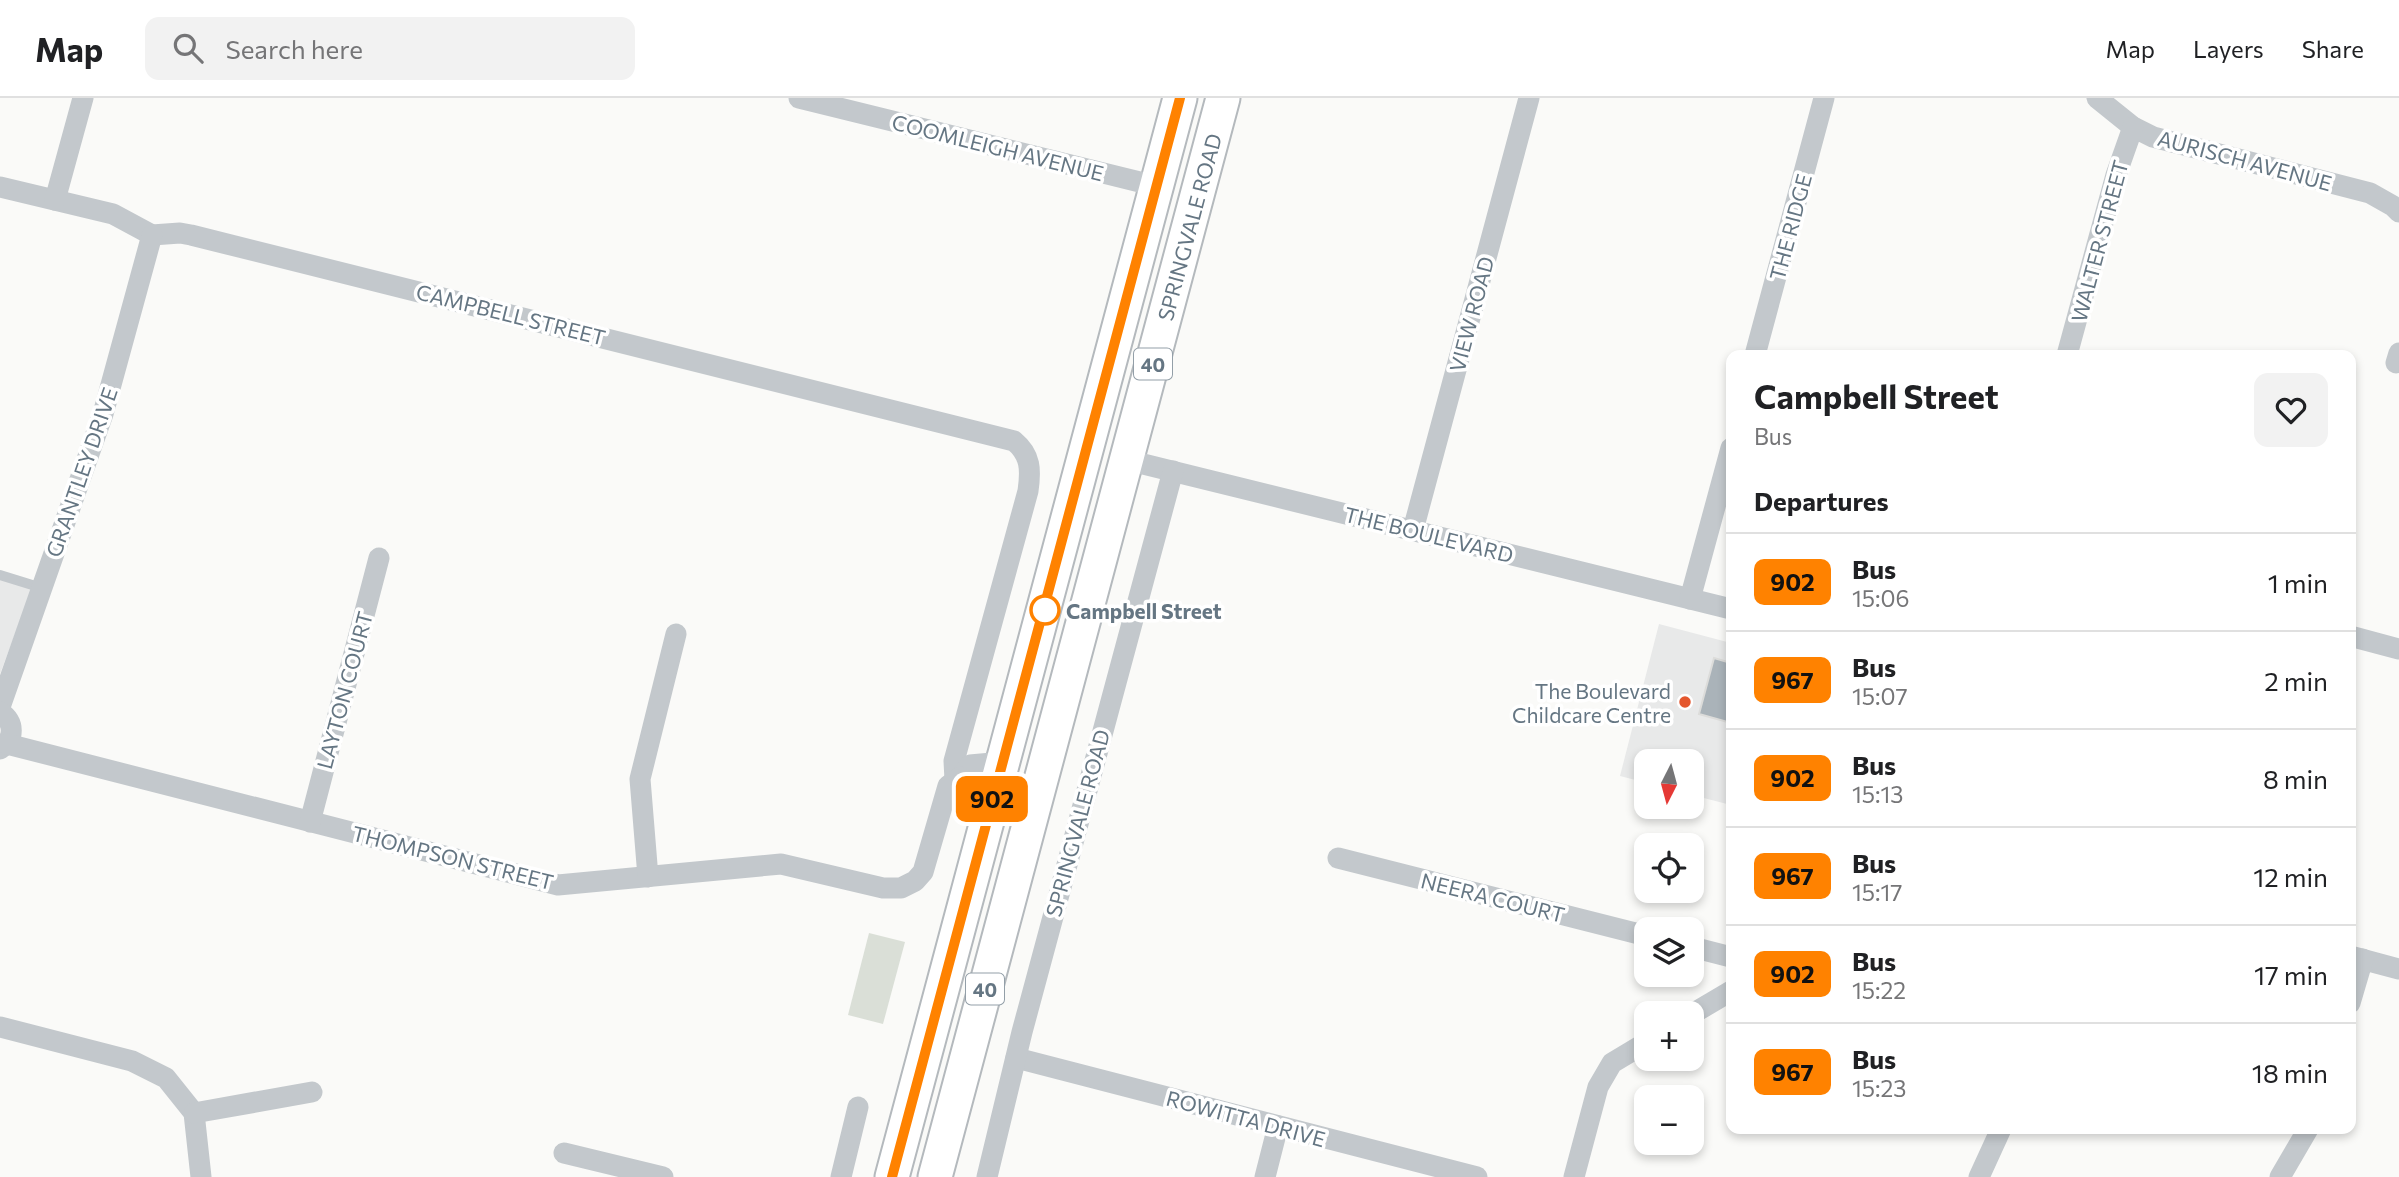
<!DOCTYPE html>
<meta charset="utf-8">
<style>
:root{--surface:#fff;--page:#f2f2f2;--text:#202124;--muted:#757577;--line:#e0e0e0}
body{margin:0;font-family:Commissioner,sans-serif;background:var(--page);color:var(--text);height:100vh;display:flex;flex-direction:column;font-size:26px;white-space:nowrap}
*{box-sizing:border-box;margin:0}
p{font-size:23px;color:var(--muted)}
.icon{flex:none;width:38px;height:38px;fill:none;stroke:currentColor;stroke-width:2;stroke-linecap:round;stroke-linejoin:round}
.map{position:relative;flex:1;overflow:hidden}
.panel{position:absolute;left:1726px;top:252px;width:630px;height:784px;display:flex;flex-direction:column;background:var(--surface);border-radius:14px;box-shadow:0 4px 10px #0003}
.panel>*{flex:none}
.badge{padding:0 14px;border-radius:10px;font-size:24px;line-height:46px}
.needle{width:46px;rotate:186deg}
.controls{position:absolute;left:1634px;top:651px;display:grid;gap:14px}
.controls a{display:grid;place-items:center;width:70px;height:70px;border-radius:14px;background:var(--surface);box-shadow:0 4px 10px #0003;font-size:35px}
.map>.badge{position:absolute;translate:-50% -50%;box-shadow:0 0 0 4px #fff}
h2{padding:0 28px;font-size:26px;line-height:63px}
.round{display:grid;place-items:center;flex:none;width:74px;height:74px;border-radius:14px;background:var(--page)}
.head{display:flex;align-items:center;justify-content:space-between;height:119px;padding:0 28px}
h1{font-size:33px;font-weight:700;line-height:52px}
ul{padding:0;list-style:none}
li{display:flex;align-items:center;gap:21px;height:98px;padding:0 28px;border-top:2px solid var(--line)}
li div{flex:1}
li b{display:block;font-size:26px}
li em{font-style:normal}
li .badge{min-width:77px;font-weight:700;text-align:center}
header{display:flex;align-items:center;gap:42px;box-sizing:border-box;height:98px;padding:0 35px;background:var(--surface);border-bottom:2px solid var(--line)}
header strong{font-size:33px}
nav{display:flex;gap:38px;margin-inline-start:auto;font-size:24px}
.search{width:490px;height:63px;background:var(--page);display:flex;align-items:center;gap:18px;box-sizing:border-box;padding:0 24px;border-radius:14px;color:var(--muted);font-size:26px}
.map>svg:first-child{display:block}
.built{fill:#e8e9e9}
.green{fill:#dadfd7}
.building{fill:#aab3b9;stroke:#dcdcda;stroke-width:2}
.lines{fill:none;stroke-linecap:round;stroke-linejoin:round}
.trunk-casing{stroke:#b4b9bd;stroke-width:37}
.service{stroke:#c3c8cc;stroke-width:10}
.minor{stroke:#c3c8cc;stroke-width:21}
.trunk{stroke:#fff;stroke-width:33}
.line-casing{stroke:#fff;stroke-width:16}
.line{stroke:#ff8200;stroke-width:10}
.stop-dot{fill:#fff;stroke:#ff8200;stroke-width:3.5}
.poi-dot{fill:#e4572e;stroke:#fff;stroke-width:2.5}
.labels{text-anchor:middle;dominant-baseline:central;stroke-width:7;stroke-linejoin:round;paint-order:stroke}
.shield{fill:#fff;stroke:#939fa8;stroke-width:2}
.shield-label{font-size:19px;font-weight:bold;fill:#657683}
.street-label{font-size:21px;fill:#657683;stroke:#fff}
.stop-label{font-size:21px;font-weight:bold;fill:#657683;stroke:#fff;text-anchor:start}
.poi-label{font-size:21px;fill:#657683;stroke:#fff;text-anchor:end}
</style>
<header>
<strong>Map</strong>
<div class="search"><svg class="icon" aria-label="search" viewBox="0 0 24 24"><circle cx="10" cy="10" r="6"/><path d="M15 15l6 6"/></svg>Search here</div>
<nav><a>Map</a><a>Layers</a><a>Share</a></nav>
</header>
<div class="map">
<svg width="2399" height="1079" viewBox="0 0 2399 1079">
<rect width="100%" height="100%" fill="#fafaf8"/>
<g class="built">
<path d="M 0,479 L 33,488 L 0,576 Z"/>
<path d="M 1659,526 L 1731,545 L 1731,707 L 1692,697 L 1692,663 L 1647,663 L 1647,685 L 1620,678 Z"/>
</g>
<path class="green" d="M 869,835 L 905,844 L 883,926 L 848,917 Z"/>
<path class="building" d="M 1714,560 L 1731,565 L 1731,625 L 1699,616 Z"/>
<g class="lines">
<defs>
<g id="trunk">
<path d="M 892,1079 L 1180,0"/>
<path d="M 935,1079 L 1223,0"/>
</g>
</defs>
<use href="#trunk" class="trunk-casing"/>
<path class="service" d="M 0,477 L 42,490"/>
<g class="minor">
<path d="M 799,0 L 1156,88"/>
<path d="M 2097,0 L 2133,29 L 2153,39 L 2370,95 L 2393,108 L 2399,114"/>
<path d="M 0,89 L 113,116 L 152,137 L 180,135 L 191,137 L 1014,343 C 1031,357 1031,372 1028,393 L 954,663 L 955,682"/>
<path d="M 55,102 L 83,0"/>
<path d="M 1755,257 L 1824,0"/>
<path d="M 2067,257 L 2116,77 L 2133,29"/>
<path d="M 2396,265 L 2399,255"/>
<path d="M 1127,362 L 1731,511"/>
<path d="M 1413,432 L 1529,0"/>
<path d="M 1690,501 L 1731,350"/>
<path d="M 2350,538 L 2399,551"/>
<path d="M 0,609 L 103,316 L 152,137"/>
<path d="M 0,614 C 15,624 15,641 0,651"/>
<path d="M 7,646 L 558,787 L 781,766 L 883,790 L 901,790 L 915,783 L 923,774 L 948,688 L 960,679 L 970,667 L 1003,664"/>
<path d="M 960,679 L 972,689 L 1035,705"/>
<path d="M 310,724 L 379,460"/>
<path d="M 1338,760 L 1647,838"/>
<path d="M 648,779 L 640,681 L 676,536"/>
<path d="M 1692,849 L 1731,859"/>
<path d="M 2350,858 L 2399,871"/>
<path d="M 2350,905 L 2363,861"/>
<path d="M 1692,916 L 1731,893"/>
<path d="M 0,929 L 132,963 L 166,980 L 194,1015 L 201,1079"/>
<path d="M 1016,960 L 1477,1079"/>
<path d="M 194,1015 L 312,994"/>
<path d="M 564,1055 L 663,1079"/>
<path d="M 841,1079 L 858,1009"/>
<path d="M 987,1079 L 1022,934 L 1173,373"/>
<path d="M 1265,1079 L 1278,1028"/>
<path d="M 1574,1079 L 1598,989 L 1612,965 L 1647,944"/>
<path d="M 1979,1079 L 2001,1031"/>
<path d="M 2280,1079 L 2308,1031"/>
</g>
<use href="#trunk" class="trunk"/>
</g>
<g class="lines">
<defs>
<path id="line" d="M 892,1079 L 1180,0"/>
</defs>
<use href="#line" class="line-casing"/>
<use href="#line" class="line"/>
</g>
<circle class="stop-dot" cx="1045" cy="512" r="14"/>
<circle class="poi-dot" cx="1685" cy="604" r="7"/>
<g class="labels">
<g class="shield">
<rect x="1134" y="250.5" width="38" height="31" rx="5"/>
<rect x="966" y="875.5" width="38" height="31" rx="5"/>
</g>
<g class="shield-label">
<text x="1153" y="266">40</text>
<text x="985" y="891">40</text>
</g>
<g class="street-label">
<text transform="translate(998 49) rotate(14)">COOMLEIGH AVENUE</text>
<text transform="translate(2245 62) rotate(15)">AURISCH AVENUE</text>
<text transform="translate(1189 129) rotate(-75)">SPRINGVALE ROAD</text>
<text transform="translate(1790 129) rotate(-75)">THE RIDGE</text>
<text transform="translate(2099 143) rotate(-75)">WALTER STREET</text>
<text transform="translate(511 216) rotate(14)">CAMPBELL STREET</text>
<text transform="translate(1471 216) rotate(-75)">VIEW ROAD</text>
<text transform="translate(81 374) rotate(-71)">GRANTLEY DRIVE</text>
<text transform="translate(1429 436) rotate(14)">THE BOULEVARD</text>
<text transform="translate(344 592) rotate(-75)">LAYTON COURT</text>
<text transform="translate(1077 725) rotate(-75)">SPRINGVALE ROAD</text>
<text transform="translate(453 759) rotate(14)">THOMPSON STREET</text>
<text transform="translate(1493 799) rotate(14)">NEERA COURT</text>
<text transform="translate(1246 1020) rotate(15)">ROWITTA DRIVE</text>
</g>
<g class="stop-label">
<text x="1066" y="512">Campbell Street</text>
</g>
<g class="poi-label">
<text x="1671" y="592">The Boulevard<tspan x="1671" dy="24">Childcare Centre</tspan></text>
</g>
</g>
</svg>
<div class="controls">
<a><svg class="needle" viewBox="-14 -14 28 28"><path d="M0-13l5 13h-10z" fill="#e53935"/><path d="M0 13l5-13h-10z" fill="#757577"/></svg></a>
<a><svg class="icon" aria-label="locate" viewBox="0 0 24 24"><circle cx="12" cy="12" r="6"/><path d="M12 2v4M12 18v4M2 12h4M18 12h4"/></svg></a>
<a><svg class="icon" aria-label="layers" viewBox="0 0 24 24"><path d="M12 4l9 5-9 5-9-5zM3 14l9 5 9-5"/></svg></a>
<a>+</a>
<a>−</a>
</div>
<b class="badge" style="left:992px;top:701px;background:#ff8200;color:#111">902</b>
<section class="panel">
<div class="head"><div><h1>Campbell Street</h1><p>Bus</p></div><a class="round"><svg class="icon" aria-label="heart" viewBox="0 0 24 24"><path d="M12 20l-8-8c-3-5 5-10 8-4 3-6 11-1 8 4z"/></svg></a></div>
<h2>Departures</h2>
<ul>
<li><span class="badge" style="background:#ff8200;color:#111">902</span><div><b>Bus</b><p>15:06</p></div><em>1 min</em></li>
<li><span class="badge" style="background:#ff8200;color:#111">967</span><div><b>Bus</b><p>15:07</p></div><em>2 min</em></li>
<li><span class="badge" style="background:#ff8200;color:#111">902</span><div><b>Bus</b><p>15:13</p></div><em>8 min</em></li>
<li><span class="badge" style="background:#ff8200;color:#111">967</span><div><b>Bus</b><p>15:17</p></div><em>12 min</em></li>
<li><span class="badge" style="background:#ff8200;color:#111">902</span><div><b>Bus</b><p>15:22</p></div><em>17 min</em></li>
<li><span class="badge" style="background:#ff8200;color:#111">967</span><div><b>Bus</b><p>15:23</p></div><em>18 min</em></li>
</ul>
</section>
</div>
